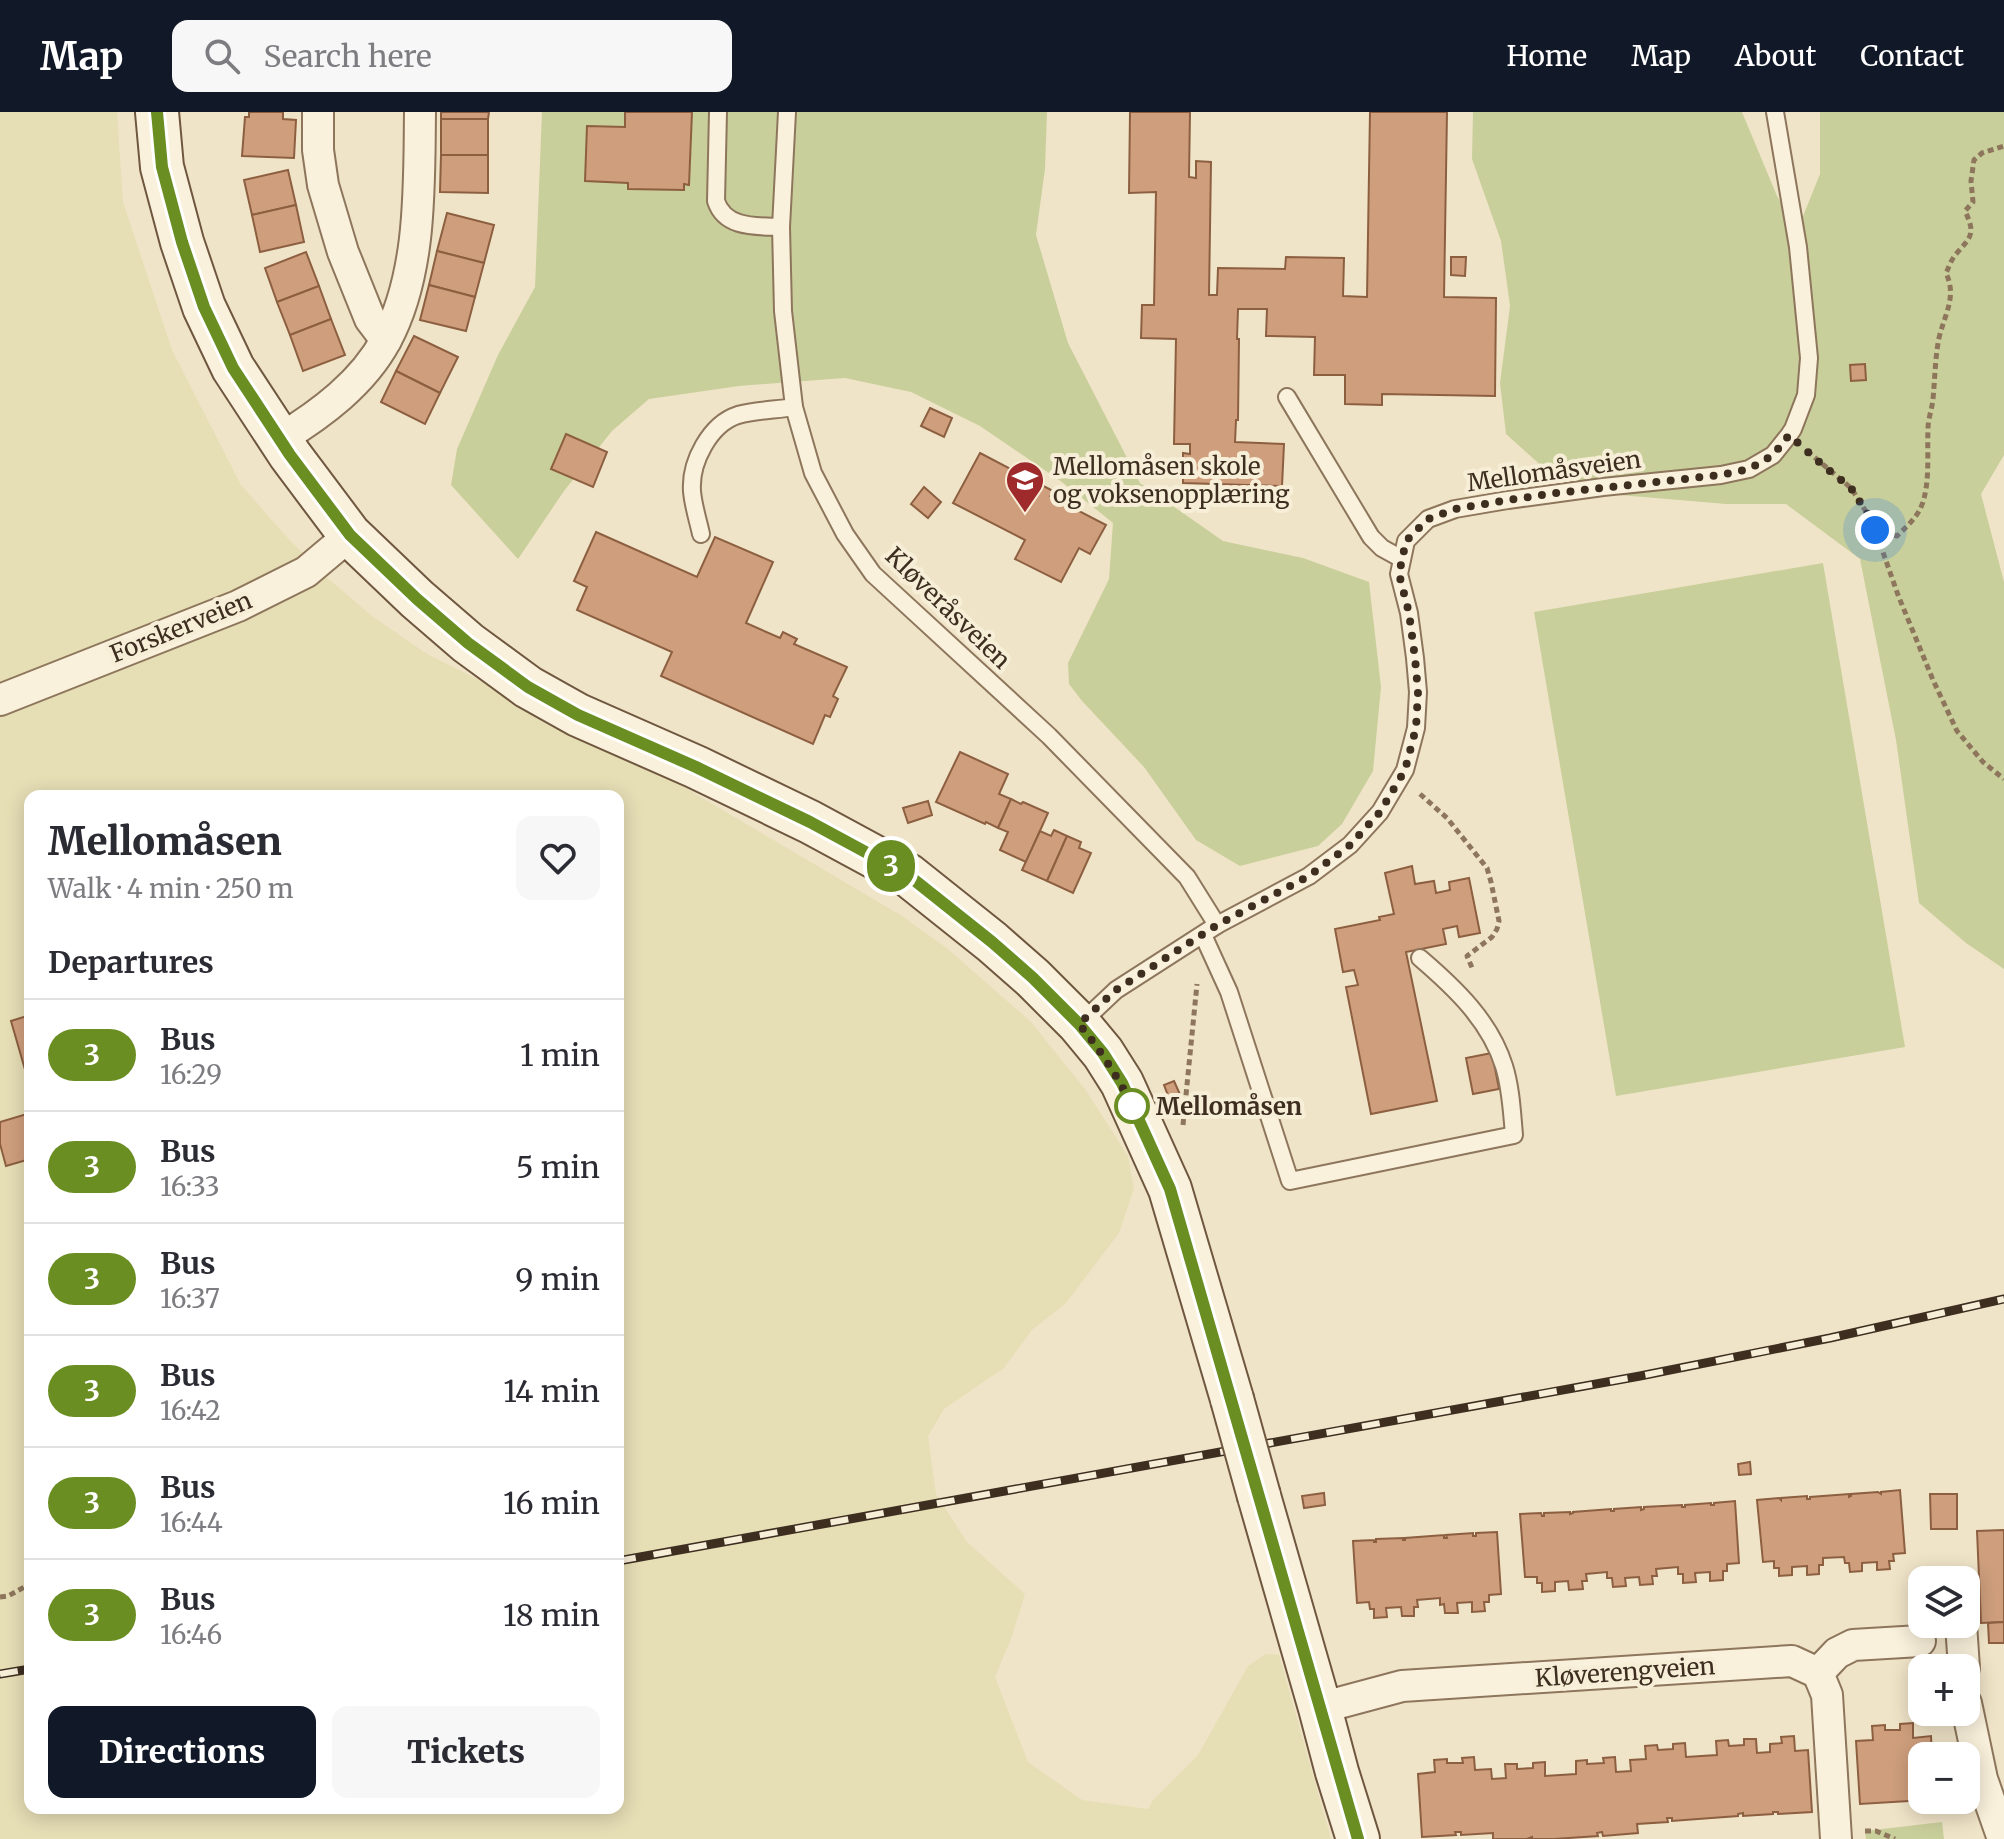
<!DOCTYPE html>
<meta charset="utf-8">
<style>
:root{--surface:#fff;--page:#f7f7f7;--text:#2b2b33;--muted:#7c7c81;--line:#e1e1e2;--accent:#111827}
body{margin:0;font-family:Merriweather,serif;background:var(--page);color:var(--text);height:100vh;display:flex;flex-direction:column;font-size:30px;white-space:nowrap}
*{box-sizing:border-box;margin:0}
p{font-size:26px;color:var(--muted)}
.icon{flex:none;width:44px;height:44px;fill:none;stroke:currentColor;stroke-width:2;stroke-linecap:round;stroke-linejoin:round}
.map{position:relative;flex:1;overflow:hidden}
.panel{position:absolute;left:24px;top:678px;width:600px;height:1024px;display:flex;flex-direction:column;background:var(--surface);border-radius:16px;box-shadow:0 4px 20px #0003}
.panel>*{flex:none}
.badge{padding:0 16px;border-radius:26px;font-size:28px;line-height:52px}
.tools{position:absolute;left:1908px;top:1454px;display:grid;gap:16px}
.tools a{display:grid;place-items:center;width:72px;height:72px;border-radius:16px;background:var(--surface);box-shadow:0 4px 20px #0003;font-size:40px}
.you{position:absolute;width:40px;height:40px;margin:-20px;border:6px solid #fff;border-radius:50%;background:#1a73e8;box-shadow:0 0 0 12px #1a73e833}
.map>.badge{position:absolute;translate:-50% -50%;box-shadow:0 0 0 4px #fff}
h2{padding:0 24px;font-size:30px;line-height:72px}
.round{display:grid;place-items:center;flex:none;width:84px;height:84px;border-radius:16px;background:var(--page)}
.summary{display:flex;align-items:center;justify-content:space-between;height:136px;padding:0 24px}
h1{font-size:38px;font-weight:800;line-height:60px}
.action{display:flex;gap:16px;margin-top:auto;padding:16px 24px}
.action a{flex:1;height:92px;border-radius:16px;background:var(--accent);color:#fff;font-size:32px;font-weight:800;line-height:92px;text-align:center}
.action a+a{background:var(--page);color:var(--text)}
ul{padding:0;list-style:none}
li{display:flex;align-items:center;gap:24px;height:112px;padding:0 24px;border-top:2px solid var(--line)}
li div{flex:1}
li b{display:block;font-size:30px}
li em{font-style:normal}
li .badge{min-width:88px;font-weight:700;text-align:center}
header{display:flex;align-items:center;gap:48px;box-sizing:border-box;height:112px;padding:0 40px;background:var(--accent);color:#fff}
header strong{font-size:38px}
nav{display:flex;gap:44px;margin-inline-start:auto;font-size:28px}
.search{width:560px;height:72px;background:var(--page);display:flex;align-items:center;gap:20px;box-sizing:border-box;padding:0 28px;border-radius:16px;color:var(--muted);font-size:30px}
.map>svg:first-child{display:block}
.farmland{fill:#e6deb5;fill-rule:evenodd}
.green{fill:#c9cf9b}
.building{fill:#cf9f7d;stroke:#8d5f41;stroke-width:2}
.lines{fill:none;stroke-linecap:round;stroke-linejoin:round}
.lane-casing{stroke:#8d765c;stroke-width:20}
.street-casing{stroke:#8d765c;stroke-width:34}
.secondary-casing{stroke:#6f573f;stroke-width:46}
.path{stroke:#8d765c;stroke-width:5;stroke-dasharray:6 4;stroke-linecap:butt}
.lane{stroke:#faf1dc;stroke-width:16}
.street{stroke:#faf1dc;stroke-width:30}
.secondary{stroke:#faf1dc;stroke-width:42}
.rail-casing{stroke:#3d2e20;stroke-width:9}
.rail{stroke:#f7eed8;stroke-width:6;stroke-dasharray:18;stroke-linecap:butt}
.secondary-bridge-casing{stroke:#6f573f;stroke-width:46;stroke-linecap:butt}
.secondary-bridge{stroke:#faf1dc;stroke-width:42}
.line-casing{stroke:#fff;stroke-width:18}
.line{stroke:#6b8e23;stroke-width:12}
.walk{stroke:#3d2e20;stroke-width:8;stroke-dasharray:0 14.4}
.stop-dot{fill:#fff;stroke:#6b8e23;stroke-width:4}
.labels{text-anchor:middle;dominant-baseline:central;stroke-width:8;stroke-linejoin:round;paint-order:stroke}
.poi-label{font-size:24px;fill:#3d2e20;stroke:#f7eed8;text-anchor:start}
.street-label{font-size:24px;fill:#3d2e20;stroke:#f7eed8}
.stop-label{font-size:24px;font-weight:bold;fill:#3d2e20;stroke:#f7eed8;text-anchor:start}
</style>
<header>
<strong>Map</strong>
<div class="search"><svg class="icon" aria-label="search" viewBox="0 0 24 24"><circle cx="10" cy="10" r="6"/><path d="M15 15l6 6"/></svg>Search here</div>
<nav><a>Home</a><a>Map</a><a>About</a><a>Contact</a></nav>
</header>
<div class="map">
<svg width="2004" height="1727" viewBox="0 0 2004 1727">
<rect width="100%" height="100%" fill="#f0e4c8"/>
<path class="farmland" d="M 0,0 L 117,0 L 123,90 L 172,238 L 241,373 L 284,422 L 325,464 L 372,504 L 427,542 L 491,574 L 553,610 L 677,671 L 902,804 L 948,837 L 1030,909 L 1085,977 L 1128,1044 L 1134,1076 L 1119,1121 L 1066,1191 L 1032,1218 L 1004,1256 L 944,1297 L 928,1324 L 936,1382 L 967,1430 L 1025,1482 L 1011,1527 L 995,1565 L 1028,1650 L 1082,1688 L 1148,1697 L 1153,1688 L 1198,1643 L 1248,1554 L 1266,1542 L 1279,1543 L 1331,1727 L 0,1727 ZM 30,684 L 618,684 L 618,1696 L 30,1696 Z"/>
<g class="green">
<path d="M 542,0 L 1047,0 L 1045,57 L 1036,123 L 1068,231 L 1140,371 L 1223,429 L 1303,446 L 1369,470 L 1381,575 L 1373,659 L 1342,712 L 1318,734 L 1240,754 L 1196,728 L 1144,655 L 1082,589 L 1069,572 L 1068,551 L 1109,467 L 1113,411 L 1062,370 L 980,314 L 911,280 L 845,266 L 739,274 L 649,287 L 612,319 L 564,379 L 518,447 L 451,373 L 457,337 L 498,243 L 535,175 Z"/>
<path d="M 1473,0 L 1742,0 L 1777,84 L 1797,119 L 1820,62 L 1820,0 L 2004,0 L 2004,343 L 1981,382 L 2004,470 L 2004,857 L 1966,831 L 1919,791 L 1896,628 L 1860,447 L 1786,392 L 1726,392 L 1596,381 L 1545,357 L 1506,322 L 1500,271 L 1510,194 L 1501,129 L 1472,47 Z"/>
<path d="M 1823,451 L 1905,935 L 1616,984 L 1534,500 Z"/>
<path d="M 1942,1710 L 1944,1727 L 1866,1727 L 1865,1719 Z"/>
</g>
<g class="building">
<path d="M 249,0 L 283,0 L 283,7 L 296,8 L 294,46 L 242,44 L 245,5 L 249,5 Z"/>
<path d="M 441,0 L 489,0 L 488,7 L 441,7 Z"/>
<path d="M 625,0 L 692,0 L 689,73 L 684,72 L 684,78 L 628,77 L 628,71 L 585,69 L 587,14 L 625,15 Z"/>
<path d="M 1130,0 L 1190,0 L 1189,65 L 1196,66 L 1196,49 L 1211,50 L 1209,183 L 1217,183 L 1218,156 L 1285,157 L 1286,145 L 1344,146 L 1343,184 L 1367,185 L 1370,0 L 1447,0 L 1444,185 L 1496,186 L 1495,284 L 1382,282 L 1382,293 L 1345,292 L 1345,263 L 1314,263 L 1315,225 L 1266,224 L 1267,197 L 1238,197 L 1237,227 L 1239,227 L 1238,308 L 1236,308 L 1235,330 L 1284,332 L 1282,374 L 1183,371 L 1183,341 L 1190,342 L 1190,332 L 1174,332 L 1176,227 L 1141,226 L 1142,193 L 1154,193 L 1156,80 L 1129,81 Z"/>
<rect x="441" y="7" width="47" height="36"/>
<path d="M 441,43 L 488,43 L 488,81 L 440,80 Z"/>
<path d="M 288,58 L 296,93 L 252,103 L 244,68 Z"/>
<path d="M 296,93 L 304,130 L 260,140 L 252,103 Z"/>
<path d="M 447,101 L 494,113 L 484,151 L 437,139 Z"/>
<path d="M 437,139 L 484,151 L 475,185 L 429,173 Z"/>
<path d="M 306,140 L 319,174 L 277,190 L 265,156 Z"/>
<path d="M 1451,145 L 1466,145 L 1465,164 L 1451,163 Z"/>
<path d="M 429,173 L 475,185 L 466,219 L 420,208 Z"/>
<path d="M 319,174 L 331,207 L 290,223 L 277,190 Z"/>
<path d="M 331,207 L 345,243 L 303,259 L 290,223 Z"/>
<path d="M 414,224 L 458,245 L 440,281 L 396,259 Z"/>
<path d="M 1865,252 L 1866,268 L 1851,269 L 1850,253 Z"/>
<path d="M 396,259 L 440,281 L 425,312 L 381,290 Z"/>
<path d="M 930,296 L 952,306 L 944,325 L 921,314 Z"/>
<path d="M 566,322 L 607,340 L 593,375 L 551,357 Z"/>
<path d="M 980,341 L 1053,379 L 1050,384 L 1106,413 L 1090,442 L 1079,436 L 1061,470 L 1015,447 L 1025,428 L 953,391 Z"/>
<path d="M 924,375 L 941,390 L 928,406 L 911,392 Z"/>
<path d="M 596,420 L 697,465 L 715,425 L 773,450 L 746,511 L 780,526 L 783,520 L 797,527 L 794,532 L 847,555 L 833,584 L 838,587 L 830,605 L 825,603 L 813,632 L 661,564 L 672,540 L 577,498 L 587,475 L 574,469 Z"/>
<path d="M 960,640 L 1008,662 L 999,682 L 1011,687 L 998,716 L 986,710 L 985,712 L 936,690 Z"/>
<path d="M 1011,687 L 1021,692 L 1023,690 L 1048,701 L 1026,750 L 1000,738 L 1008,720 L 998,716 Z"/>
<path d="M 928,689 L 932,703 L 908,711 L 903,696 Z"/>
<path d="M 1054,718 L 1067,724 L 1047,769 L 1022,758 L 1040,719 L 1051,724 Z"/>
<path d="M 1067,724 L 1081,730 L 1079,736 L 1091,741 L 1073,781 L 1047,769 Z"/>
<path d="M 1412,754 L 1415,772 L 1434,769 L 1436,781 L 1450,778 L 1449,770 L 1469,766 L 1480,821 L 1459,825 L 1457,814 L 1443,817 L 1446,832 L 1406,840 L 1437,989 L 1371,1002 L 1346,875 L 1358,873 L 1354,858 L 1343,860 L 1335,817 L 1380,808 L 1379,805 L 1394,802 L 1385,761 Z"/>
<path d="M 30,903 L 30,975 L 11,909 Z"/>
<path d="M 1492,941 L 1499,977 L 1473,982 L 1466,946 Z"/>
<path d="M 1174,969 L 1182,987 L 1171,991 L 1164,973 Z"/>
<path d="M 30,1001 L 30,1047 L 6,1054 L 0,1032 L 0,1010 Z"/>
<path d="M 1750,1350 L 1751,1362 L 1739,1363 L 1738,1352 Z"/>
<path d="M 1900,1378 L 1905,1441 L 1893,1442 L 1894,1449 L 1889,1449 L 1890,1457 L 1877,1458 L 1877,1450 L 1862,1451 L 1862,1459 L 1850,1460 L 1849,1451 L 1845,1451 L 1844,1445 L 1823,1446 L 1823,1453 L 1819,1453 L 1819,1462 L 1807,1463 L 1807,1454 L 1792,1455 L 1792,1463 L 1779,1464 L 1779,1456 L 1774,1456 L 1774,1449 L 1763,1450 L 1757,1388 L 1779,1386 L 1781,1388 L 1781,1386 L 1807,1384 L 1807,1387 L 1810,1387 L 1810,1385 L 1849,1382 L 1849,1385 L 1851,1384 L 1851,1382 L 1878,1380 L 1881,1382 L 1881,1380 Z"/>
<path d="M 1324,1381 L 1325,1393 L 1304,1396 L 1302,1384 Z"/>
<path d="M 1930,1382 L 1957,1382 L 1957,1417 L 1931,1417 Z"/>
<path d="M 1735,1389 L 1739,1451 L 1727,1452 L 1727,1459 L 1723,1459 L 1723,1468 L 1710,1469 L 1710,1460 L 1695,1461 L 1696,1470 L 1683,1471 L 1683,1462 L 1678,1462 L 1678,1455 L 1656,1457 L 1657,1464 L 1652,1464 L 1653,1472 L 1640,1473 L 1639,1465 L 1625,1466 L 1626,1474 L 1613,1475 L 1612,1466 L 1607,1466 L 1607,1460 L 1586,1462 L 1587,1469 L 1582,1469 L 1583,1477 L 1569,1478 L 1568,1469 L 1555,1470 L 1555,1479 L 1542,1480 L 1542,1471 L 1537,1471 L 1537,1465 L 1525,1465 L 1520,1402 L 1541,1401 L 1542,1404 L 1544,1404 L 1544,1401 L 1570,1400 L 1570,1402 L 1573,1401 L 1573,1400 L 1611,1397 L 1611,1399 L 1614,1399 L 1614,1397 L 1641,1395 L 1641,1398 L 1644,1397 L 1644,1395 L 1682,1393 L 1682,1395 L 1685,1395 L 1685,1393 L 1711,1391 L 1711,1393 L 1714,1393 L 1714,1391 Z"/>
<path d="M 2004,1418 L 2004,1510 L 1981,1511 L 1977,1419 Z"/>
<path d="M 1497,1420 L 1501,1482 L 1489,1483 L 1489,1490 L 1484,1490 L 1485,1499 L 1472,1500 L 1472,1490 L 1457,1491 L 1458,1501 L 1445,1501 L 1444,1492 L 1440,1493 L 1440,1486 L 1417,1488 L 1418,1495 L 1414,1495 L 1414,1504 L 1402,1504 L 1401,1495 L 1386,1496 L 1387,1505 L 1374,1506 L 1374,1497 L 1370,1497 L 1369,1490 L 1357,1491 L 1353,1429 L 1374,1428 L 1374,1430 L 1376,1430 L 1376,1427 L 1403,1426 L 1403,1428 L 1405,1428 L 1405,1426 L 1444,1423 L 1444,1426 L 1447,1426 L 1446,1423 L 1473,1421 L 1473,1424 L 1476,1424 L 1476,1421 Z"/>
<path d="M 2004,1510 L 2004,1531 L 1989,1531 L 1988,1511 Z"/>
<path d="M 1913,1611 L 1913,1626 L 1931,1624 L 1932,1644 L 1922,1644 L 1922,1688 L 1926,1688 L 1860,1692 L 1856,1629 L 1873,1628 L 1872,1614 L 1885,1613 L 1885,1618 L 1900,1618 L 1900,1612 Z"/>
<path d="M 1794,1624 L 1795,1639 L 1808,1638 L 1812,1700 L 1778,1702 L 1778,1700 L 1773,1700 L 1773,1702 L 1743,1704 L 1743,1701 L 1738,1702 L 1738,1704 L 1672,1709 L 1672,1706 L 1667,1706 L 1668,1710 L 1637,1712 L 1638,1721 L 1603,1724 L 1602,1720 L 1597,1721 L 1598,1724 L 1554,1727 L 1532,1727 L 1532,1725 L 1527,1727 L 1493,1727 L 1493,1721 L 1461,1723 L 1461,1720 L 1455,1720 L 1456,1723 L 1422,1725 L 1418,1662 L 1435,1660 L 1434,1648 L 1447,1647 L 1447,1651 L 1463,1651 L 1462,1646 L 1474,1645 L 1475,1658 L 1491,1657 L 1492,1667 L 1506,1666 L 1505,1652 L 1517,1652 L 1517,1657 L 1533,1656 L 1533,1651 L 1545,1650 L 1545,1664 L 1576,1662 L 1576,1649 L 1587,1648 L 1587,1652 L 1604,1651 L 1603,1646 L 1615,1645 L 1616,1660 L 1631,1659 L 1630,1648 L 1646,1647 L 1645,1634 L 1657,1633 L 1658,1638 L 1673,1637 L 1673,1632 L 1685,1631 L 1686,1645 L 1717,1643 L 1716,1629 L 1728,1628 L 1729,1634 L 1744,1633 L 1744,1627 L 1756,1627 L 1757,1641 L 1770,1640 L 1770,1632 L 1782,1631 L 1781,1625 Z"/>
</g>
<g class="lines">
<defs>
<g id="lane">
<path d="M 718,0 L 716,89 C 725,117 757,114 781,115"/>
<path d="M 787,0 L 781,115 L 783,199 L 794,295 L 813,361 L 845,422 L 873,462 L 1049,624 L 1187,765 L 1217,813"/>
<path d="M 1287,285 L 1371,425 L 1382,436 L 1402,447"/>
<path d="M 701,422 C 698,408 693,393 692,379 C 690,350 710,312 738,303 C 756,298 776,298 794,295"/>
<path d="M 1203,823 L 1229,880 L 1290,1069 L 1514,1023 C 1512,1001 1511,976 1504,954 C 1490,909 1455,876 1420,846"/>
<path d="M 1081,911 L 1116,878 L 1217,813 L 1309,764 L 1350,733 L 1380,700 L 1405,658 L 1416,616 L 1418,580 L 1415,546 L 1409,501 L 1399,462 L 1406,429 L 1428,407 L 1455,397 L 1508,388 L 1603,375 L 1721,363 L 1749,357 L 1773,343 L 1789,323 L 1793,317 L 1806,283 L 1809,246 L 1798,135 L 1775,0"/>
</g>
<g id="street">
<path d="M 318,0 L 318,38 L 323,73 L 343,140 L 370,207 L 386,228"/>
<path d="M 280,327 C 321,302 363,271 386,228 C 422,161 419,73 420,0"/>
<path d="M 0,588 L 238,494 L 306,460 L 350,423"/>
<path d="M 1961,1512 L 1964,1556"/>
<path d="M 1818,1561 L 1827,1583 L 1836,1727"/>
<path d="M 1818,1561 L 1837,1541 L 1853,1533 L 1920,1529"/>
<path d="M 1966,1591 L 1982,1667 L 2003,1727"/>
<path d="M 1320,1596 L 1402,1574 L 1792,1549 L 1818,1561"/>
</g>
<g id="secondary">
<path d="M 157,0 L 162,55 L 182,130 L 204,195 L 233,256 L 290,343 L 350,423 L 417,487 L 468,531 L 528,575 L 578,603 L 696,655 L 810,710 L 908,763 L 992,830 L 1033,866 L 1079,912 L 1103,941 L 1122,971 L 1170,1077 L 1232,1287"/>
<path d="M 1259,1384 L 1320,1596 L 1337,1660 L 1358,1727"/>
</g>
</defs>
<use href="#lane" class="lane-casing"/>
<use href="#street" class="street-casing"/>
<use href="#secondary" class="secondary-casing"/>
<g class="path">
<path d="M 1807,339 L 1851,376 L 1872,409 L 1898,483 L 1933,568 L 1957,619 L 1983,650 L 2004,667"/>
<path d="M 1875,418 L 1897,424 C 1908,413 1918,405 1923,390 C 1930,367 1927,341 1928,317 C 1928,307 1932,297 1933,287 C 1935,266 1935,246 1939,226 C 1945,201 1957,185 1946,161 C 1949,155 1951,148 1956,142 C 1971,125 1976,122 1965,99 L 1973,90 L 1971,69 L 1974,48 L 1982,41 L 2004,34"/>
<path d="M 1420,682 L 1447,706 L 1487,756 L 1491,770 L 1499,809 L 1497,817 L 1492,825 L 1467,844 L 1473,858"/>
<path d="M 1183,1013 L 1197,872"/>
<path d="M 0,1485 L 8,1484 L 30,1472"/>
<path d="M 1865,1719 L 1876,1719 L 1895,1727"/>
</g>
<use href="#lane" class="lane"/>
<use href="#street" class="street"/>
<use href="#secondary" class="secondary"/>
<defs>
<g id="rail">
<path d="M 618,1449 L 1640,1264 L 1830,1226 L 2004,1187"/>
<path d="M 0,1562 L 30,1557"/>
</g>
</defs>
<use href="#rail" class="rail-casing"/>
<use href="#rail" class="rail"/>
<defs>
<path id="secondary-bridge" d="M 1232,1287 L 1259,1384"/>
</defs>
<use href="#secondary-bridge" class="secondary-bridge-casing"/>
<use href="#secondary-bridge" class="secondary-bridge"/>
</g>
<g class="lines">
<defs>
<path id="line" d="M 157,0 L 162,55 L 182,130 L 204,195 L 233,256 L 290,343 L 350,423 L 417,487 L 468,531 L 528,575 L 578,603 L 696,655 L 810,710 L 908,763 L 992,830 L 1033,866 L 1079,912 L 1103,941 L 1122,971 L 1170,1077 L 1358,1727"/>
</defs>
<use href="#line" class="line-casing"/>
<use href="#line" class="line"/>
<path class="walk" d="M 1132,994 L 1134,998 C 1119,966 1101,939 1079,912 L 1116,878 L 1217,813 L 1309,764 L 1350,733 L 1380,700 L 1405,658 L 1416,616 L 1418,580 L 1415,546 L 1409,501 L 1399,462 L 1406,429 L 1428,407 L 1455,397 L 1508,388 L 1556,381 L 1721,363 L 1749,357 L 1773,343 L 1789,323 L 1826,356 L 1851,376 L 1872,409 L 1875,418"/>
</g>
<defs>
<symbol id="school-pin" viewBox="-11 -11 22 30"><path d="M0 17L-7.5 6A9.5 9.5 0 1 1 7.5 6Z" fill="#9e2a2b" stroke="#f7eed8"/><path d="M0-5L7-2L0 1L-7-2ZM-4 1L0 2.5L4 1V4Q0 6-4 4Z" fill="#fff"/></symbol>
</defs>
<g fill-rule="evenodd">
<use href="#school-pin" x="1003" y="346" width="44" height="60"/>
</g>
<circle class="stop-dot" cx="1132" cy="994" r="16"/>
<g class="labels">
<g class="poi-label">
<text x="1053" y="354">Mellomåsen skole<tspan x="1053" dy="28">og voksenopplæring</tspan></text>
</g>
<g class="street-label">
<text transform="translate(1554 359) rotate(-8)">Mellomåsveien</text>
<text transform="translate(948 496) rotate(44)">Kløveråsveien</text>
<text transform="translate(181 515) rotate(-22)">Forskerveien</text>
<text transform="translate(1625 1560) rotate(-4)">Kløverengveien</text>
</g>
<g class="stop-label">
<text x="1156" y="994">Mellomåsen</text>
</g>
</g>
</svg>
<div class="tools">
<a><svg class="icon" aria-label="layers" viewBox="0 0 24 24"><path d="M12 4l9 5-9 5-9-5zM3 14l9 5 9-5"/></svg></a>
<a>+</a>
<a>−</a>
</div>
<div class="you" style="left:1875px;top:418px"></div>
<b class="badge" style="left:891px;top:754px;background:#6b8e23;color:#fff">3</b>
<section class="panel">
<div class="summary"><div><h1>Mellomåsen</h1><p>Walk · 4 min · 250 m</p></div><a class="round"><svg class="icon" aria-label="heart" viewBox="0 0 24 24"><path d="M12 20l-8-8c-3-5 5-10 8-4 3-6 11-1 8 4z"/></svg></a></div>
<h2>Departures</h2>
<ul>
<li><span class="badge" style="background:#6b8e23;color:#fff">3</span><div><b>Bus</b><p>16:29</p></div><em>1 min</em></li>
<li><span class="badge" style="background:#6b8e23;color:#fff">3</span><div><b>Bus</b><p>16:33</p></div><em>5 min</em></li>
<li><span class="badge" style="background:#6b8e23;color:#fff">3</span><div><b>Bus</b><p>16:37</p></div><em>9 min</em></li>
<li><span class="badge" style="background:#6b8e23;color:#fff">3</span><div><b>Bus</b><p>16:42</p></div><em>14 min</em></li>
<li><span class="badge" style="background:#6b8e23;color:#fff">3</span><div><b>Bus</b><p>16:44</p></div><em>16 min</em></li>
<li><span class="badge" style="background:#6b8e23;color:#fff">3</span><div><b>Bus</b><p>16:46</p></div><em>18 min</em></li>
</ul>
<div class="action"><a>Directions</a><a>Tickets</a></div>
</section>
</div>
